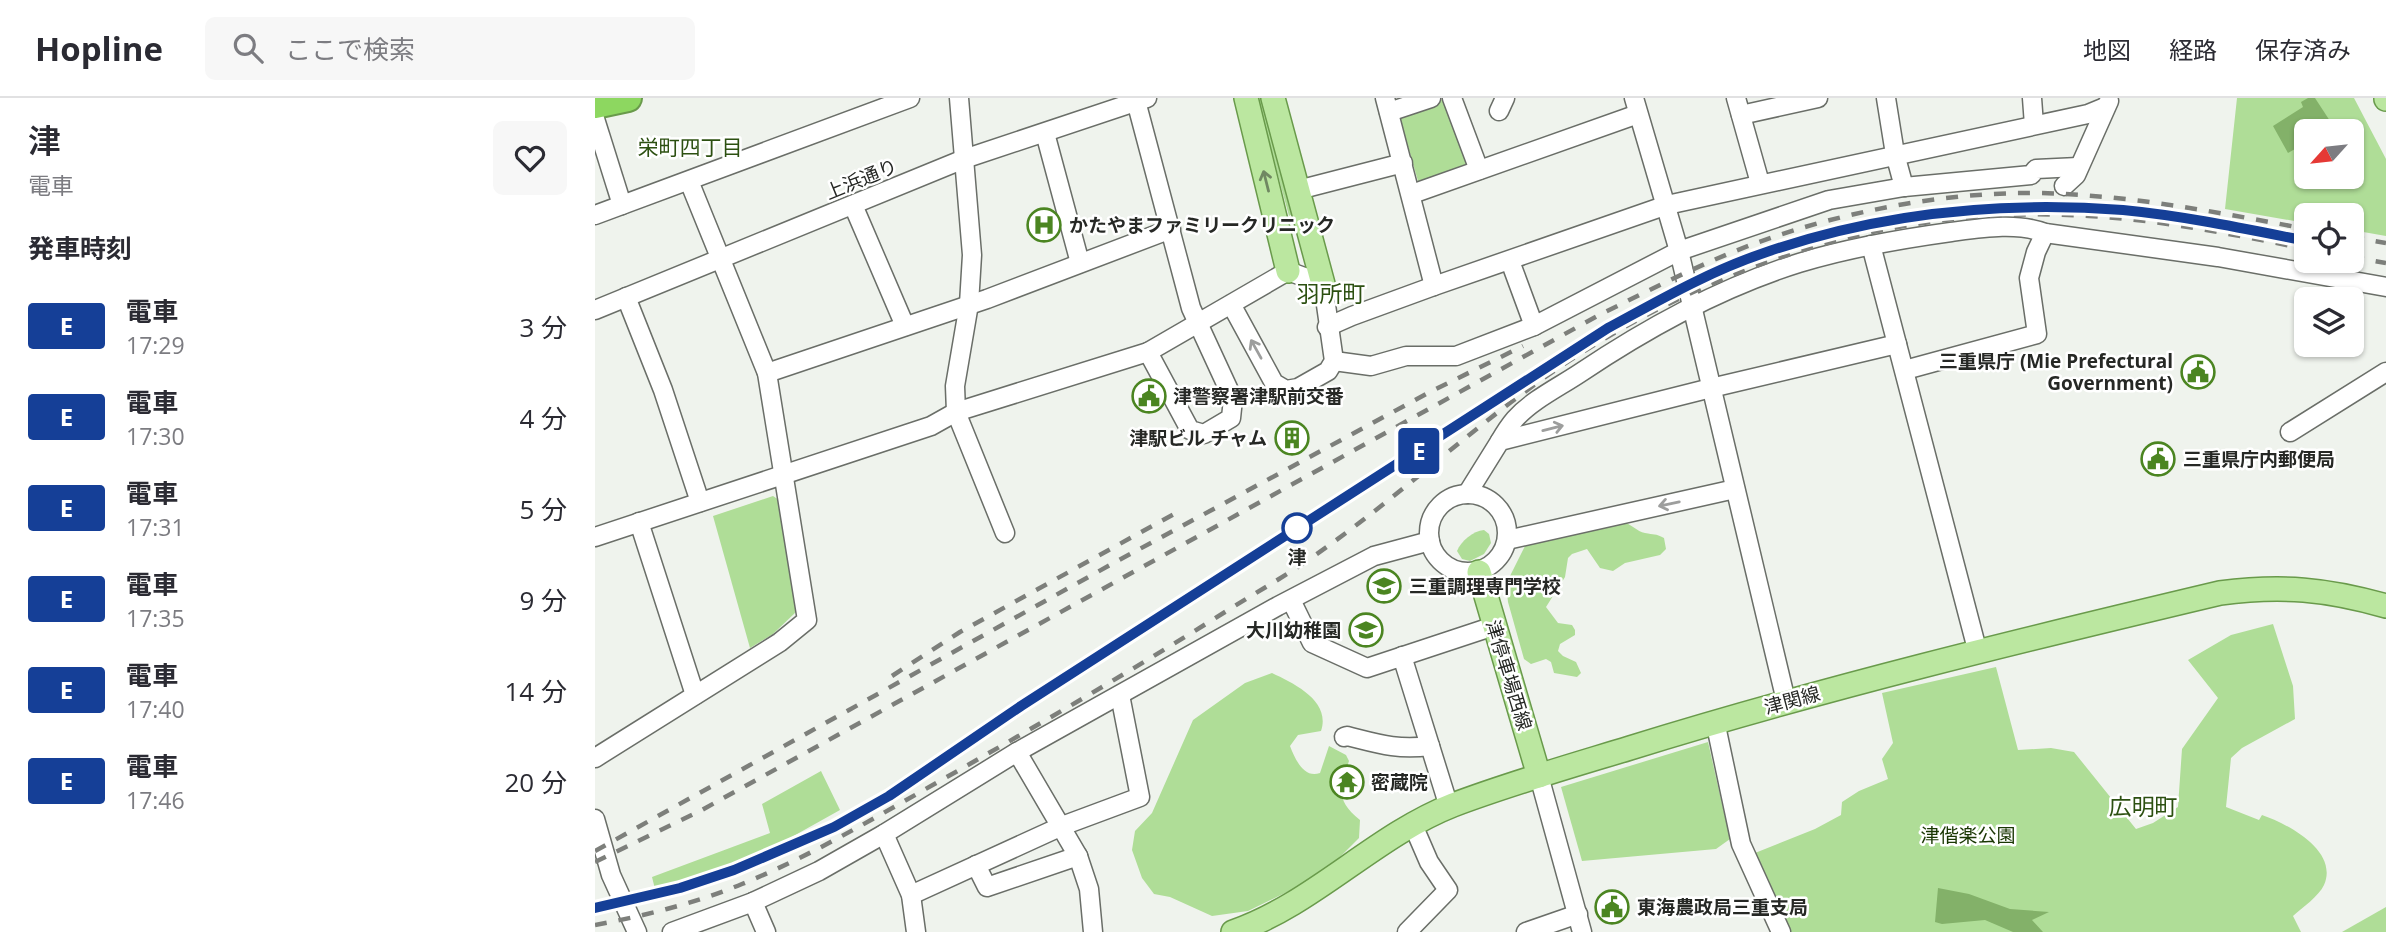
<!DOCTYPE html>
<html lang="ja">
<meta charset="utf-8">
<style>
:root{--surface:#fff;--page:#f7f7f7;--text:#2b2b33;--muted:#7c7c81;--line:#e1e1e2}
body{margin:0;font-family:"Open Sans","Noto Sans JP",sans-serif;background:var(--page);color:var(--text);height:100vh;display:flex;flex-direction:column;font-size:26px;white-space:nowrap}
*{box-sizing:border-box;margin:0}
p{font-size:23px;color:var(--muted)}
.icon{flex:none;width:38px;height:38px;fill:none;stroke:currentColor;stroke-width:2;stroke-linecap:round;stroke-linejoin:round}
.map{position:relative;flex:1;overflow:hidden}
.drawer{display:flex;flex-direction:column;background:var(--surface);width:595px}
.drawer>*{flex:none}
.badge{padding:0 14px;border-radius:5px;font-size:24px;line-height:46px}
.needle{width:46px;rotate:243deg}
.controls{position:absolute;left:1699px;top:21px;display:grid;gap:14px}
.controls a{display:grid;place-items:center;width:70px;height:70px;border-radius:10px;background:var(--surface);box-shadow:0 2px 5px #0004;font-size:35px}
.map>.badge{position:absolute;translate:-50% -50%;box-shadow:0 0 0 4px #fff}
h2{padding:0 28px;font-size:26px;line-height:63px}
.round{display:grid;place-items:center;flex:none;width:74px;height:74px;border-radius:10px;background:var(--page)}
.summary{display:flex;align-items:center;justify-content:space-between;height:119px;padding:0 28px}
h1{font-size:33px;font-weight:600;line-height:52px}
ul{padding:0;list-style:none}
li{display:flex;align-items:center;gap:21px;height:91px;padding:0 28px}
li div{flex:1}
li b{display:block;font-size:26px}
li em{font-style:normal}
li .badge{min-width:77px;font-weight:700;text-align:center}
header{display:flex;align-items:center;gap:42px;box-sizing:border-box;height:98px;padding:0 35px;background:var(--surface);border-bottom:2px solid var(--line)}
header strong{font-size:33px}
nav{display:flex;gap:38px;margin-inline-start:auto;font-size:24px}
.search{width:490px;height:63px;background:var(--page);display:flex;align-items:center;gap:18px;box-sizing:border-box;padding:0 24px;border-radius:10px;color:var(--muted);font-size:26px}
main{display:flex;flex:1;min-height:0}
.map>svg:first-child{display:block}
.green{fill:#afdd97;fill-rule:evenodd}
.water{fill:#83b169}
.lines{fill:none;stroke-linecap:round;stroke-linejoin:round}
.minor-casing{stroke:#6a6e68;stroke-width:21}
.major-casing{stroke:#699a4b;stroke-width:26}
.highway-casing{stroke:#699a4b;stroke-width:30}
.minor{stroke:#fff;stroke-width:18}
.major{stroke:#bbe7a0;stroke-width:23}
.highway{stroke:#8dd760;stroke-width:26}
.rail{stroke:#7d7f7b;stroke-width:4.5;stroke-dasharray:12 12;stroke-linecap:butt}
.oneway{stroke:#708862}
.oneway2{stroke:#9d9e9d}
.line-casing{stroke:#fff;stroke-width:16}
.line{stroke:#153f97;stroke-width:10}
.stop-dot{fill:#fff;stroke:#153f97;stroke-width:3.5}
.labels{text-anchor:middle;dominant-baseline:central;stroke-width:5;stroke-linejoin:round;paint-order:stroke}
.street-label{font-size:19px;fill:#262825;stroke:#fff}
.poi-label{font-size:19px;font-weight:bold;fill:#262825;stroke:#fff;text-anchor:start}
.stop-label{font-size:19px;font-weight:bold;fill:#262825;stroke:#fff}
.park-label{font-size:19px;fill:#1a3703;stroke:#fff}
.neighbourhood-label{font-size:21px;fill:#2c5011;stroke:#fff}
.quarter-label{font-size:23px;fill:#2c5011;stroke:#fff}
</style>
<header>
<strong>Hopline</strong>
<div class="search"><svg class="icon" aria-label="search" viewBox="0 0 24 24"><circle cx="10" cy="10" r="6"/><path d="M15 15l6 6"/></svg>ここで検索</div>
<nav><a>地図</a><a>経路</a><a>保存済み</a></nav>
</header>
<main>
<section class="drawer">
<div class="summary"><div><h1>津</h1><p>電車</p></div><a class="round"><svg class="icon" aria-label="heart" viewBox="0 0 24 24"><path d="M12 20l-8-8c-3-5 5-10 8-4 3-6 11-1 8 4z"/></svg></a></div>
<h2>発車時刻</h2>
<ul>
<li><span class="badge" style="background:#153f97;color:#fff">E</span><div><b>電車</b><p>17:29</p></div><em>3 分</em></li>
<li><span class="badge" style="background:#153f97;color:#fff">E</span><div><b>電車</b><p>17:30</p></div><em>4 分</em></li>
<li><span class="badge" style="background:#153f97;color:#fff">E</span><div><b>電車</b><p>17:31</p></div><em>5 分</em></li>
<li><span class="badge" style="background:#153f97;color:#fff">E</span><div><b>電車</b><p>17:35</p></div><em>9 分</em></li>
<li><span class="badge" style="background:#153f97;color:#fff">E</span><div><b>電車</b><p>17:40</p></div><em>14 分</em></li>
<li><span class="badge" style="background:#153f97;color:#fff">E</span><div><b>電車</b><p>17:46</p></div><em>20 分</em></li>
</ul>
</section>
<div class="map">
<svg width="1791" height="834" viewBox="0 0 1791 834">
<rect width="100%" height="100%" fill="#eff3ed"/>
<g class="green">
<path d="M 662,0 L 668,0 L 699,115 L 694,118 Z"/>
<path d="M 1642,0 L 1759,0 L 1791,61 L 1791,138 L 1757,132 L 1757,117 L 1712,117 L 1711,125 L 1630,111 ZM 1712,33 L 1757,33 L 1757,79 L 1712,79 Z"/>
<path d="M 849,1 L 876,63 L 872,69 L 828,85 L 823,83 L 805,21 L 810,16 Z"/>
<path d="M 178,398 L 184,402 L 201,514 L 178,536 L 155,550 L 118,418 Z"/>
<path d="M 1027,424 C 1036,425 1042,434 1050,435 C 1059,437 1060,435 1069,440 L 1071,451 L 1065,457 L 1030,465 L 1018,473 L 1005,470 L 992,451 L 977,456 L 973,460 L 970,479 L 951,509 L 963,525 L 977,527 L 980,532 L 980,537 L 965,546 L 963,553 L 968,558 L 981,564 L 986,575 L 982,579 L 959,575 L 956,564 L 951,561 L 936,566 L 929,561 L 913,504 L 911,486 L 931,446 Z"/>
<path d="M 889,432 L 894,436 L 896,445 L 889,456 L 875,463 L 867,461 L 862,453 C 866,443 878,433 889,432 Z"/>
<path d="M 1678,526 L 1698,588 L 1700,621 L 1647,650 L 1636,660 L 1631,709 L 1664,722 L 1667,717 C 1693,726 1744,753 1729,787 C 1724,798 1707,810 1698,818 L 1706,834 L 1194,834 L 1160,755 L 1220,731 L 1246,717 L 1247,704 L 1264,693 L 1293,681 L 1287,661 L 1298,645 L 1287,595 L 1401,569 L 1423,652 L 1456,650 L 1479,654 L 1541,731 L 1558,725 L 1583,709 L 1587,651 L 1623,600 L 1593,562 L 1636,537 Z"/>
<path d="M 677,575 C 700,586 736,603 726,633 L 703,637 L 695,648 C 700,661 709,681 725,675 L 734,648 L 751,657 L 754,663 C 745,691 740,702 765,722 L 764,740 L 727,777 L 653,813 L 617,818 L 575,799 L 559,796 L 547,780 L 537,752 L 540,733 L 557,715 L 598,622 L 650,585 Z"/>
<path d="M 1113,644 L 1135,741 L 1121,751 L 987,763 L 966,689 Z"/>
<path d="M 226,673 L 245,712 L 186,745 L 139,765 L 60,791 L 57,779 L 175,735 L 167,706 Z"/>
<path d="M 1791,809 L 1791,834 L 1747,834 Z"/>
</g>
<g class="water">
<path d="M 1713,0 L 1720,0 L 1735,23 L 1719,33 L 1712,33 L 1711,38 L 1704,43 L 1707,47 L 1693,55 L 1678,28 L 1708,9 L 1706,4 Z"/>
<path d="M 1343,790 L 1374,796 L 1415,811 L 1454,814 L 1437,822 L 1448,834 L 1418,834 L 1390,822 L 1347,826 L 1340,824 Z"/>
</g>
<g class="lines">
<defs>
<g id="minor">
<path d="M 364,0 L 377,157 L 374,206 L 360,288 L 361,314 L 410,435"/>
<path d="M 790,0 L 839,188"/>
<path d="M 857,0 L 884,72"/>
<path d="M 1039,0 L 1084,153 L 1191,603"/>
<path d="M 1141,0 L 1165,85"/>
<path d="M 1291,0 L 1300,56 L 1309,89"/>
<path d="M 1437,0 L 1439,27"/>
<path d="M 541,3 L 596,210 L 638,301 L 636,320 L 609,336 L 595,332 L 553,254"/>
<path d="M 904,13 L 910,0"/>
<path d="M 794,14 L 836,0"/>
<path d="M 1146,17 L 1223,0"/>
<path d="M 0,21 L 27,107"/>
<path d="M 450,35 L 485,165"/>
<path d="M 1469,88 L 1481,77 L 1514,3"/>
<path d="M 703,92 L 808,65"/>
<path d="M 817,96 L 1043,16"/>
<path d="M 258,107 L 310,228"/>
<path d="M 0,117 L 315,0"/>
<path d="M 1276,147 L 1383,555"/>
<path d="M 915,163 L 939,228"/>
<path d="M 31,199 L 68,292 L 105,404"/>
<path d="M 0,212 L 369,61 L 552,0"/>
<path d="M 732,229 L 757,218 L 839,188 L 1072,107 L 1493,16 L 1510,9"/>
<path d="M 739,263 L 776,268 L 811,258 L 861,258 L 939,228 L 1084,153 L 1234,102 L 1309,89 L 1436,77 L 1441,71 L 1483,69"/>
<path d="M 1310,272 L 1442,236 L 1434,180 L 1441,154 L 1450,135"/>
<path d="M 172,275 L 392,201 L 576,131"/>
<path d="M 1695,334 L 1791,274"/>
<path d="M 905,343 C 909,336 914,328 920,321 C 937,302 964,289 985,275 C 1052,230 1127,189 1204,165 C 1253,150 1305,141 1356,134 C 1386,130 1422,124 1450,135 L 1623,159 L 1791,189"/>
<circle cx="873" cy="435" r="39"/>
<path d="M 872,396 L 905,343 L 1116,290 L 1302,246"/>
<path d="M 44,424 L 100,597"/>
<path d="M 0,439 L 336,328 L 361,314 L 553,254 L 693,173 L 728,186 L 739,263 L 733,273 L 703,290 L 691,292 L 679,285 L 636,206"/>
<path d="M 912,442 L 1140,391"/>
<path d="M 696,502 L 717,545 L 772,570 L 899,528"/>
<path d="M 807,558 L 854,709"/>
<path d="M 1120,623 L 1146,746 L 1186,834"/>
<path d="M 749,639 L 752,638 C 784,646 801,652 835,648"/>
<path d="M 422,654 L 483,758 L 494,791 L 498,834"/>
<path d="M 0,660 L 185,544 L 212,522 L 172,275 L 94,83"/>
<path d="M 944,678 L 987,834"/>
<path d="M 0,721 L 16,777 L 42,834"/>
<path d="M 289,736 L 316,797 L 321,834"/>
<path d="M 381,767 L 392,789 L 483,758"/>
<path d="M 316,797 L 467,728 L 545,699 L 525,597"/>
<path d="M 158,804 L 171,834"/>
<path d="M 77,834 L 158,804 L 224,773 L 289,736 L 422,654 L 683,508 L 779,458 L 835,443"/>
<path d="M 812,834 L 853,792 L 834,764 L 818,727"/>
<path d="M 931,834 L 983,816"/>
</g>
<g id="major">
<path d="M 651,0 L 693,173"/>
<path d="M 678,0 L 728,186"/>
<path d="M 1791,0 L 1791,1"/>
<path d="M 884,474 L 944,678"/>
<path d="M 638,834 C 719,806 779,738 858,707 C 916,685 976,668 1035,650 C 1229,590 1427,542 1625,495 C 1687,487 1731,491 1791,508"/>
</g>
<path id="highway" d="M 0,7 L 33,0"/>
</defs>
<use href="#minor" class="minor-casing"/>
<use href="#major" class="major-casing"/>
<use href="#highway" class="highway-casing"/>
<use href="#minor" class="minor"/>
<use href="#major" class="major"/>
<use href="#highway" class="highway"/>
<g class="rail">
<path d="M 1757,139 L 1791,145"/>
<path d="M 1757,159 L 1791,165"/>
<path d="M 297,578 L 365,534 L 579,416"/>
<path d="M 0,753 L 515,467 L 833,295 L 928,248"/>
<path d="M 0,764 L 105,713 L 1006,216 C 1057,191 1107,165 1161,145 C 1255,111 1369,90 1469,96 C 1551,100 1631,116 1712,131"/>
<path d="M 0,810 L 85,790 L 139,772 L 239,729 L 294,698 L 426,608 L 835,345 L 935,279"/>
<path d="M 0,827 C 49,818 101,805 147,786 C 221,756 289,714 359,675 C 450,623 541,570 630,514 C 660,495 691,478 719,458 C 798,403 868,338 946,282 C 1106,169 1297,105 1494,118 C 1567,122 1640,137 1712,151"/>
</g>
</g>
<defs><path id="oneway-shaft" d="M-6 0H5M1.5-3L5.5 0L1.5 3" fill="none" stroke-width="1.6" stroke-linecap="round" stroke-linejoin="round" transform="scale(1.75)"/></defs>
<use class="oneway" href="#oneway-shaft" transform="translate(671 83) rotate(-104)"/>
<g class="oneway2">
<use href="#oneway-shaft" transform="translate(661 251) rotate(-119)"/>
<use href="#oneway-shaft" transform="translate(958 330) rotate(-14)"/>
<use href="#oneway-shaft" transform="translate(1074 406) rotate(168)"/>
</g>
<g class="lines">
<defs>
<path id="line" d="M 0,810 L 85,790 L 139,772 L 239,729 L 294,698 L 426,608 L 1013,230 C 1063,203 1113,174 1166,156 C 1282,115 1406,103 1528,112 C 1590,118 1651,131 1712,143"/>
</defs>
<use href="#line" class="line-casing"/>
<use href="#line" class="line"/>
</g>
<defs>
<symbol id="hospital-ring" viewBox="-11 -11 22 22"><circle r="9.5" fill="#fff" stroke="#4b8521" stroke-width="1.5"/><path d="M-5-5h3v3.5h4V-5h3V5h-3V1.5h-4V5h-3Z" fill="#4b8521"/></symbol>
<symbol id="civic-ring" viewBox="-11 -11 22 22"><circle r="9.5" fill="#fff" stroke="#4b8521" stroke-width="1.5"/><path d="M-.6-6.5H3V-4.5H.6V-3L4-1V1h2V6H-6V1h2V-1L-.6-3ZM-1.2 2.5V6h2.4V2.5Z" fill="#4b8521"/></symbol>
<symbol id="building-ring" viewBox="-11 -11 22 22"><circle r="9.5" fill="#fff" stroke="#4b8521" stroke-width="1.5"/><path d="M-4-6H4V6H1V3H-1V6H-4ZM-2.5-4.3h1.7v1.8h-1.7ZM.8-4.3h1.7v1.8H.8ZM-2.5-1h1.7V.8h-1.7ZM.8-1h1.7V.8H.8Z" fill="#4b8521"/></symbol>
<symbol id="university-ring" viewBox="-11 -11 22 22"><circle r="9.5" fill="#fff" stroke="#4b8521" stroke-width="1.5"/><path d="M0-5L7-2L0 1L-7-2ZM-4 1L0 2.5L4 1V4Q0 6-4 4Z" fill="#4b8521"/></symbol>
<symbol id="school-ring" viewBox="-11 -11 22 22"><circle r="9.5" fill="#fff" stroke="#4b8521" stroke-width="1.5"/><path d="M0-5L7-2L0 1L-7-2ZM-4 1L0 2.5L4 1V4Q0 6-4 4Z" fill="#4b8521"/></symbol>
<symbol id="temple-ring" viewBox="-11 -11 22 22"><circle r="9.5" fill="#fff" stroke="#4b8521" stroke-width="1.5"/><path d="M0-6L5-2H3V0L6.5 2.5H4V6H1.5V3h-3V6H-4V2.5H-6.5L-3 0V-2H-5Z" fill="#4b8521"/></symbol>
</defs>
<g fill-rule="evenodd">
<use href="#hospital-ring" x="430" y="108" width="38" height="38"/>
<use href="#civic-ring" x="1584" y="255" width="38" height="38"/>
<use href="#civic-ring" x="535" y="279" width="38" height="38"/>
<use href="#building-ring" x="678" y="321" width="38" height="38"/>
<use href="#civic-ring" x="1544" y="342" width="38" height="38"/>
<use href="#university-ring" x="770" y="469" width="38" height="38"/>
<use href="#school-ring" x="752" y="513" width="38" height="38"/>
<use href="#temple-ring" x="733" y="665" width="38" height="38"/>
<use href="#civic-ring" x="998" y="790" width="38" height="38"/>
</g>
<circle class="stop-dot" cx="702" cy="430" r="14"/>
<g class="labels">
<g class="street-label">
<text transform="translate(266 81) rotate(-22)">上浜通り</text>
<text transform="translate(914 577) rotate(73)">津停車場西線</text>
<text transform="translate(1197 602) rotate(-15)">津関線</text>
</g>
<g class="poi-label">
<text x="474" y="127">かたやまファミリークリニック</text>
<text x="1578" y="263" text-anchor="end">三重県庁 (Mie Prefectural<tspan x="1578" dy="22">Government)</tspan></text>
<text x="578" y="298">津警察署津駅前交番</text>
<text x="672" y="340" text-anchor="end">津駅ビル チャム</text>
<text x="1588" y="361">三重県庁内郵便局</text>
<text x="814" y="488">三重調理専門学校</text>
<text x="746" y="532" text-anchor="end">大川幼稚園</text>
<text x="776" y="684">密蔵院</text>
<text x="1042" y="809">東海農政局三重支局</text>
</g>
<g class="stop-label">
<text x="702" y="459">津</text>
</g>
<g class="park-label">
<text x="1373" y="737">津偕楽公園</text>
</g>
<g class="neighbourhood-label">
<text x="95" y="49">栄町四丁目</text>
</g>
<g class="quarter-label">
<text x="736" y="195">羽所町</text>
<text x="1548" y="708">広明町</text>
</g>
</g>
</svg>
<div class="controls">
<a><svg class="needle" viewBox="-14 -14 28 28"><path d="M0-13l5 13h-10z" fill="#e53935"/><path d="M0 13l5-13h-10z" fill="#7c7c81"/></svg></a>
<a><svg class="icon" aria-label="locate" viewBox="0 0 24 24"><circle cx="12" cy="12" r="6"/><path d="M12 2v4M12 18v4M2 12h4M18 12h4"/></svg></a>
<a><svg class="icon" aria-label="layers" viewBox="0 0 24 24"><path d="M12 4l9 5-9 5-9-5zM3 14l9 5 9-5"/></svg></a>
</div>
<b class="badge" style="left:824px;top:353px;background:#153f97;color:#fff">E</b>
</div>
</main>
